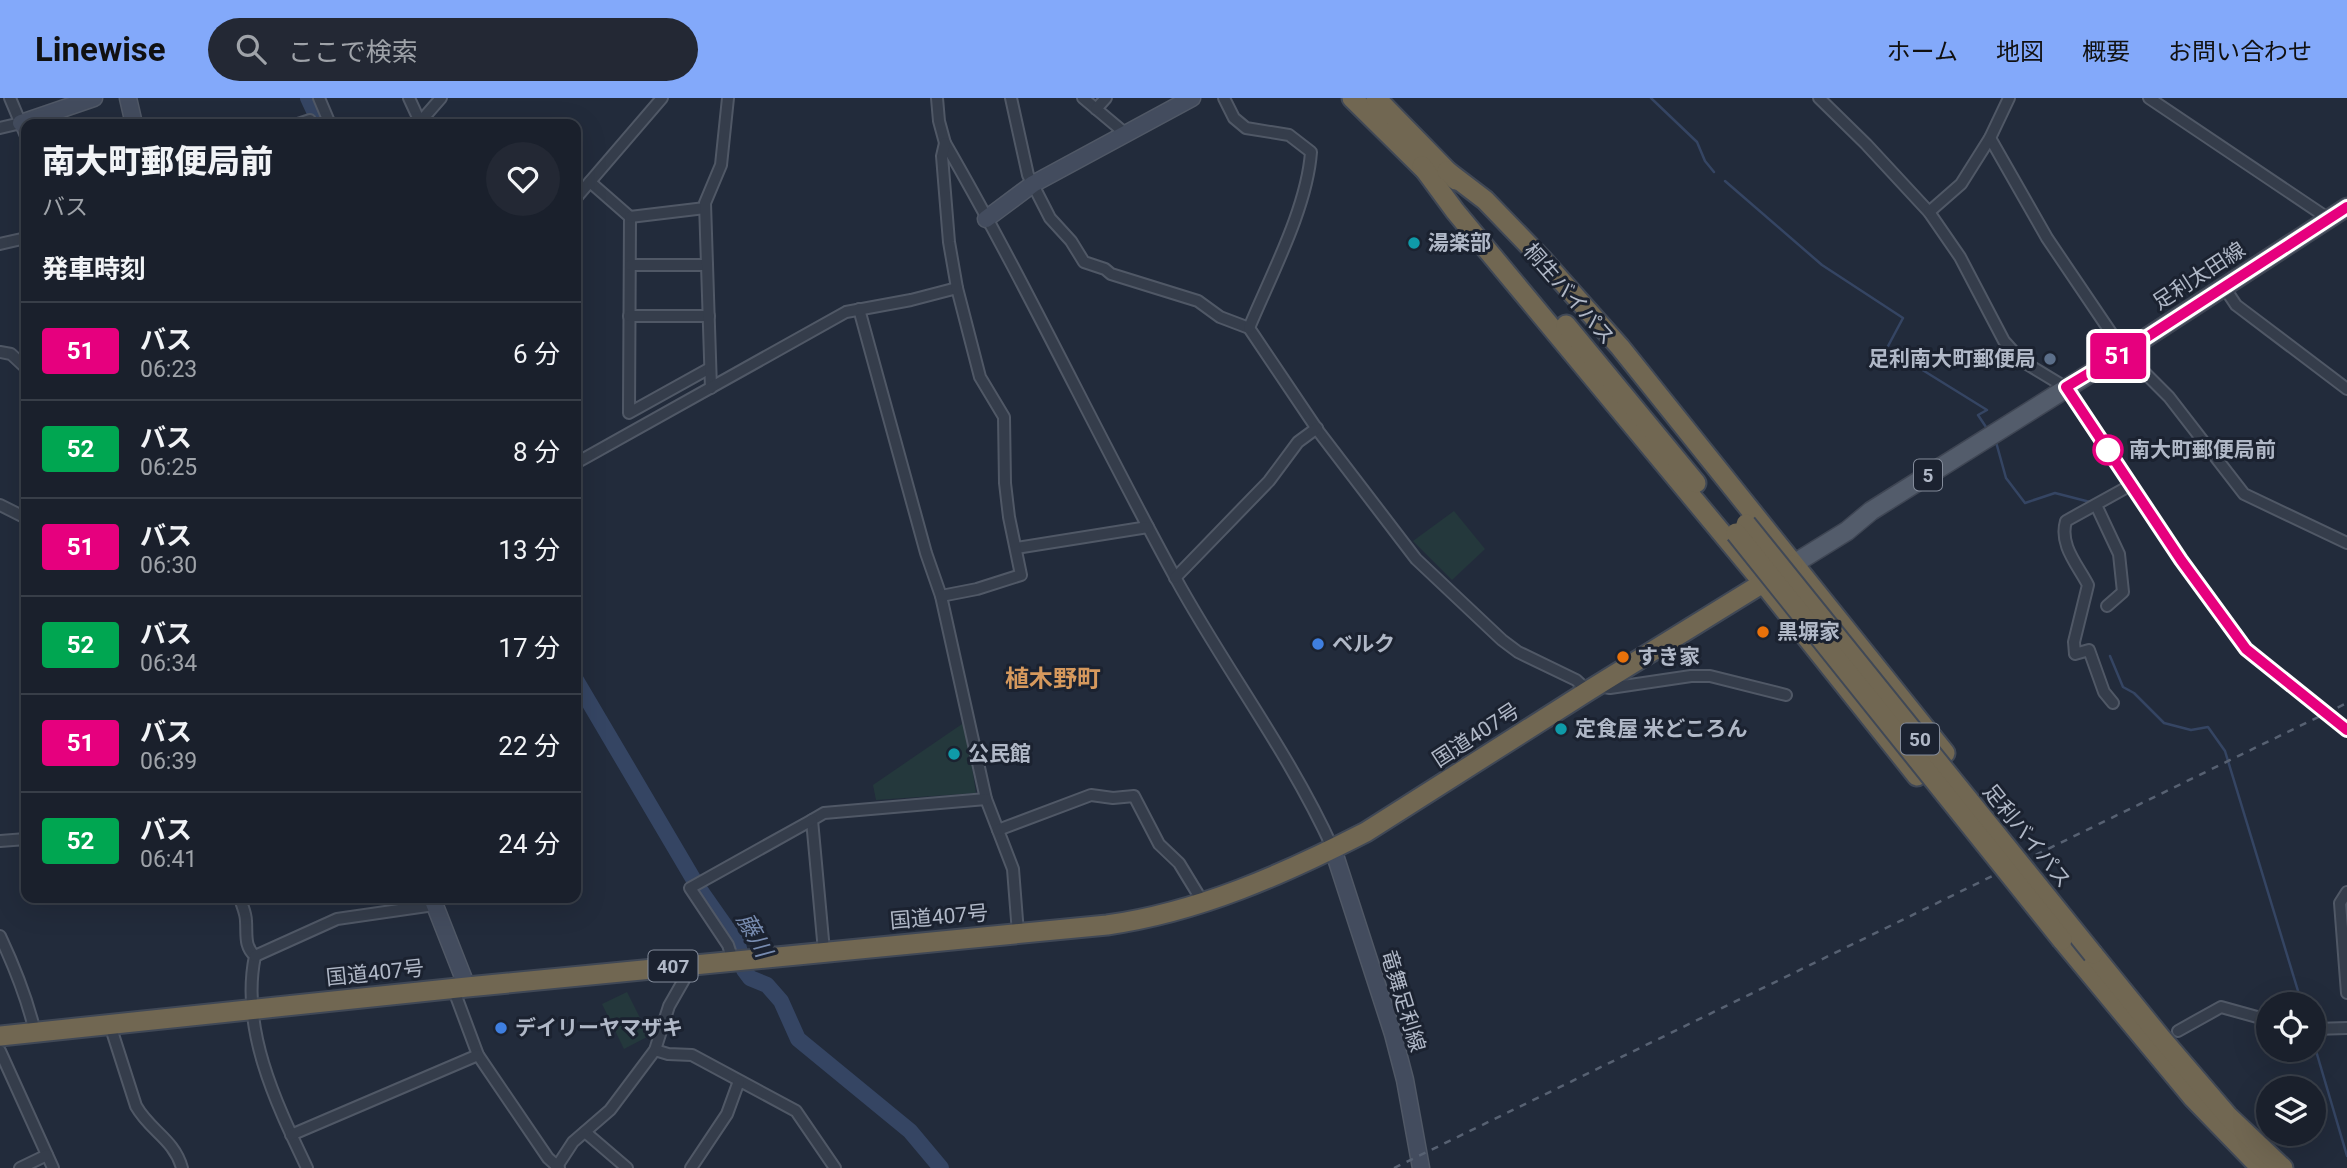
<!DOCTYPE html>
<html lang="ja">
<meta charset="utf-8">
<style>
:root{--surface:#1a202c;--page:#232834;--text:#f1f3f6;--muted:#9fa3a9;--line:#383e48;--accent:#83a9fa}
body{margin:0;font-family:Roboto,"Noto Sans JP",sans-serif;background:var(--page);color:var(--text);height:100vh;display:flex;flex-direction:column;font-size:26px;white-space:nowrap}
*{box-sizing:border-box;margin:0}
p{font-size:23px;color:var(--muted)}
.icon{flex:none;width:38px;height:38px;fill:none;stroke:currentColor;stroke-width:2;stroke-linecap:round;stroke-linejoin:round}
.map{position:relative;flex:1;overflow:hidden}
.side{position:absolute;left:21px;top:21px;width:560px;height:784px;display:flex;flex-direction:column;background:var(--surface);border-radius:14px;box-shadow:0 7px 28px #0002,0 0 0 2px var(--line)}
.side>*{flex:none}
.badge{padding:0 14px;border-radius:5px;font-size:24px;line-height:46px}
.fabs{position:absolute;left:2256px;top:894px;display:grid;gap:14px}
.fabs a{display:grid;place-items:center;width:70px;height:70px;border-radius:50%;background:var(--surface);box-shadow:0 7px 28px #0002,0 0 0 2px var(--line);font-size:35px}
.map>.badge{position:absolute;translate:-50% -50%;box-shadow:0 0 0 4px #fff}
h2{padding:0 21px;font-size:26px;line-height:63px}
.round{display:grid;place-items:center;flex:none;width:74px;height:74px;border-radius:37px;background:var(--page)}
.summary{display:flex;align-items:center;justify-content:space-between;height:119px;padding:0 21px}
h1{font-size:33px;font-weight:800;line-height:52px}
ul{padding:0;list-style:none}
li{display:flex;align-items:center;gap:21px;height:98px;padding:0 21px;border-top:2px solid var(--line)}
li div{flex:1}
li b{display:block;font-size:26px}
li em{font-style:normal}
li .badge{min-width:77px;font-weight:700;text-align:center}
header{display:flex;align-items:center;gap:42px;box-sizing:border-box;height:98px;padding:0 35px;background:var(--accent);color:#111}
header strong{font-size:33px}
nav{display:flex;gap:38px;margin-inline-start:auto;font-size:24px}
.search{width:490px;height:63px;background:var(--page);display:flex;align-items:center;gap:18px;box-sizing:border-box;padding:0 24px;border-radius:38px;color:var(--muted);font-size:26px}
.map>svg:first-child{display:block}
.green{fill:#24383c}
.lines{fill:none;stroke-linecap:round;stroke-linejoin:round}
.stream{stroke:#354563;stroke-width:2.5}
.river{stroke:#354563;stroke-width:16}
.street-casing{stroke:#505866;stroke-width:14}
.secondary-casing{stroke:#505866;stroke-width:19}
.primary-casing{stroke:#3f4654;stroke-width:21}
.highway-casing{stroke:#404856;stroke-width:23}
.street{stroke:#353d4b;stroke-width:10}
.secondary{stroke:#434c5e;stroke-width:16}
.primary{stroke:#535c6b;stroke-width:18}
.highway{stroke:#716752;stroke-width:19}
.rail{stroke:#576172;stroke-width:2.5;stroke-dasharray:7 7;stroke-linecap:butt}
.highway-bridge-casing{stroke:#404856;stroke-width:23;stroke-linecap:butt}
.highway-bridge{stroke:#716752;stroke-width:19}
.line-casing{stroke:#fff;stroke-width:16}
.line{stroke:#e6007e;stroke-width:10}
.culture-dot{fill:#0f9aa8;stroke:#1b2230;stroke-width:2.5}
.service-dot{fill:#5c6f8a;stroke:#1b2230;stroke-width:2.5}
.stop-dot{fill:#fff;stroke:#e6007e;stroke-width:3.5}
.food-dot{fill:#e8710a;stroke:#1b2230;stroke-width:2.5}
.shop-dot{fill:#3f7fe0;stroke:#1b2230;stroke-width:2.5}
.labels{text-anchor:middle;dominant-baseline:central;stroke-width:6;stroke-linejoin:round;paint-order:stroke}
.shield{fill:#1b2230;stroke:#838b9a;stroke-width:2}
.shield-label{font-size:19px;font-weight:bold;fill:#b0b8c7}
.poi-label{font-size:21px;font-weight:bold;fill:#b0b8c7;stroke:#1b2230;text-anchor:start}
.street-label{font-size:21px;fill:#b0b8c7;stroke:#1b2230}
.stop-label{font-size:21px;font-weight:bold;fill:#b0b8c7;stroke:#1b2230;text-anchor:start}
.water-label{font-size:23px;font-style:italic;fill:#788cb0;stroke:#1b2230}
.quarter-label{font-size:24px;font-weight:bold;fill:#d6995d;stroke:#1b2230}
</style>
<header>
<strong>Linewise</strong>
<div class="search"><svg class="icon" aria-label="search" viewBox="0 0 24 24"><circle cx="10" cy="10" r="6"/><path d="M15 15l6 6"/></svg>ここで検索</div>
<nav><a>ホーム</a><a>地図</a><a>概要</a><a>お問い合わせ</a></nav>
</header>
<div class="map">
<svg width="2347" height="1070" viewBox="0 0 2347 1070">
<rect width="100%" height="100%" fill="#222b3b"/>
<g class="green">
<path d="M 1454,413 L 1485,451 L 1452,482 L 1413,443 Z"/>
<path d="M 965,624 L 976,695 L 876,702 L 873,687 Z"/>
<path d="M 627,894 L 649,938 L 624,951 L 602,906 Z"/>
</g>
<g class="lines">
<g class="stream">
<path d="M 1651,0 L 1697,44 L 1705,63 L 1714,74"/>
<path d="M 1725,83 L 1822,167 L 1903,220 L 1887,250 L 1987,312 L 1978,317 L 1986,329"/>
<path d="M 1996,344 L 2006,380 L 2025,405 L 2055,395 L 2090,404"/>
<path d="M 2110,558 L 2123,589 L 2134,595 L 2164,625 L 2191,632 L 2208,629 L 2225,653 L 2302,906"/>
<path d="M 2314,946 L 2347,1058"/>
</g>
<g class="river">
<path d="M 308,0 L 320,26"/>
<path d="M 576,582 L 698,789 L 738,846 L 744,872 L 750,880 L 767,887 L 781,903 L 798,941 L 910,1033 L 941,1070"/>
</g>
<defs>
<g id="street">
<path d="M 10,0 L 26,38"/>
<path d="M 319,0 L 330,26"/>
<path d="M 409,0 L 421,26"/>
<path d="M 937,0 L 939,23 L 945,45 C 1027,187 1097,337 1176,481 C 1226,572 1290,656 1333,751"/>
<path d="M 1011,0 L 1028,77 L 1050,120 L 1071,143 L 1084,164 L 1105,171 L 1111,176 L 1198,203 L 1220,219 L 1249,230 L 1319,334 L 1416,461 L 1502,542 L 1518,554 L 1576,582 L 1588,593"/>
<path d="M 1083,0 L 1126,36"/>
<path d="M 1224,0 L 1234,20 L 1246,30 L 1289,37 L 1311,54 C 1307,110 1271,177 1249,230"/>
<path d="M 1819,0 L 1866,46 L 1929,114 L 1960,159 L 2004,243 L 2022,263 L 2065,289 L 2181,462 L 2246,551 L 2347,632"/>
<path d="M 2149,0 L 2329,121"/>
<path d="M 1096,11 L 1106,0"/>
<path d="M 420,24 L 441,0"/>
<path d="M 298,26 L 310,22"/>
<path d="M 0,30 L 21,25"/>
<path d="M 1990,40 L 2047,140 L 2124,254 L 2169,299 L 2244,396 L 2347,445"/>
<path d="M 590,84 L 630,119 L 629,315 L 710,270"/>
<path d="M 576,100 L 662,0"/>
<path d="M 1929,114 L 1961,86 L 1990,40 L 2009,0"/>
<path d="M 630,119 L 705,110"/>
<path d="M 0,146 L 26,140"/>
<path d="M 630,167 L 707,167"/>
<path d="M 2224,189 L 2236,207 L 2347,291"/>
<path d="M 859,211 L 926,455 L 941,498 L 986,701 L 1013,771 L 1018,835"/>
<path d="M 629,218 L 709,218"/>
<path d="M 0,254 L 11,256 L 26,270"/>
<path d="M 711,290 L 705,105 L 721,67 L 728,0"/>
<path d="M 576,365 L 846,214 L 911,202 L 957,190"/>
<path d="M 0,407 L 26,420"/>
<path d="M 2096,407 L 2119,456 L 2123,494 L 2107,508"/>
<path d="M 1016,450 L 1148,429"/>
<path d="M 1175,480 L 1269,383 L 1298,344 L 1317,330"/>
<path d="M 941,498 L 977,491 L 1021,477 L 1009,419 L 1005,385 L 1004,319 L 980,279 L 957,190 L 949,144 L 942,58 L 945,45"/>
<path d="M 1599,588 L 1610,590 L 1691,578 L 1710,578 L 1786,597"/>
<path d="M 2113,605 L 2104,594 L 2089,552 L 2075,556 L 2074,544 L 2088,487 C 2077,466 2059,447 2066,423 L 2131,387"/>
<path d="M 998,732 L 1091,697 L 1113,700 L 1134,698 L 1159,746 L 1179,765 L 1204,806"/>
<path d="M 0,743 L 26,741"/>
<path d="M 2347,794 L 2340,805 L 2347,895"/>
<path d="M 240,800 C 242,808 246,815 246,823 C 247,837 244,848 255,858 C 240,931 276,1005 307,1070"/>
<path d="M 0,838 C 15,870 27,900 35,934"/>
<path d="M 824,853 L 812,722 L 824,715 L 986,701"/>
<path d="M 255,858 L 337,821 L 434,807"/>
<path d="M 733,862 L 728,847 L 690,790 L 812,722"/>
<path d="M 453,890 L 478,957 L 548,1060 L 559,1070"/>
<path d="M 110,927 L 136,1008 C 150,1033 174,1041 182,1070"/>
<path d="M 2314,931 L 2347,930"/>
<path d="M 2178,933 L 2221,909 L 2268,922"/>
<path d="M 655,952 L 668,956 L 692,957 L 796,1013 L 835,1070"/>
<path d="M 0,953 L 53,1070"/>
<path d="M 585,1034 L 627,1070"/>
<path d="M 291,1037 L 478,957"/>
<path d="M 20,1070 L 47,1057"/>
<path d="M 556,1070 L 573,1044 L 610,1012 L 655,952 L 669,908 L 693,866"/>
<path d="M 691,1070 L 727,1016 L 739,983"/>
</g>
<g id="secondary">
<path d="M 128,0 L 134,26"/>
<path d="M 21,25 L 94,0"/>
<path d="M 986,121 L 1033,86 L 1192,0"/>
<path d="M 1333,751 L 1393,936 L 1405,982 L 1421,1070"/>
<path d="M 432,800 L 467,889"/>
</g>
<path id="primary" d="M 1792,467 L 1847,433 L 1871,413 L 2124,254 L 2347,109"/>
<g id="highway">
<path d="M 1352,0 L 1431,78"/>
<path d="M 1376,0 L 1456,82"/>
<path d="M 1422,68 L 1455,113 L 1764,486 L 1917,678"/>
<path d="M 1447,73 L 1485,102 L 1542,161 L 1620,249 L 1945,655"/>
<path d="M 1566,227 L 1696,385"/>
<path d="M 2062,842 L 2193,1000 L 2261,1070"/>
<path d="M 2093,856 L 2162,941 L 2228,1018 L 2283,1070"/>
<path d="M 0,938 L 467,889 L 1107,827 C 1199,814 1284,776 1366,734 L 1588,593 L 1792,467"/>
</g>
</defs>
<use href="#street" class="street-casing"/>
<use href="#secondary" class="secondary-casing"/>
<use href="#primary" class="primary-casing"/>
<use href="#highway" class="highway-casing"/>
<use href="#street" class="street"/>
<use href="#secondary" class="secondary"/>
<use href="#primary" class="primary"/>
<use href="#highway" class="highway"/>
<path class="rail" d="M 1394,1070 L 2347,605"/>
<defs>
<g id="highway-bridge">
<path d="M 1746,426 L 2093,856"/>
<path d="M 1736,435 L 2062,842"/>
</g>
</defs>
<use href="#highway-bridge" class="highway-bridge-casing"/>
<use href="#highway-bridge" class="highway-bridge"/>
</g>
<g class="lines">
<defs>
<path id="line" d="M 2347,109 L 2124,254 L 2066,289 L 2181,462 L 2246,551 L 2347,632"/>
</defs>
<use href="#line" class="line-casing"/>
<use href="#line" class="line"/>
</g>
<g class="culture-dot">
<circle cx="1414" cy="145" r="7"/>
<circle cx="1561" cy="631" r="7"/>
<circle cx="954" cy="656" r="7"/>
</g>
<circle class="service-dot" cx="2050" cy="261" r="7"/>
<circle class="stop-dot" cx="2108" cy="352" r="14"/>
<g class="food-dot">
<circle cx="1763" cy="534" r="7"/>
<circle cx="1623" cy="559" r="7"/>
</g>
<g class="shop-dot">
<circle cx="1318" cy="546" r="7"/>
<circle cx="501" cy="930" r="7"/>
</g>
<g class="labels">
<g class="shield">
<rect x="1914" y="361.5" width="28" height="31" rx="5"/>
<rect x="1901" y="625.5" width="38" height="31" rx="5"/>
<rect x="648.5" y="852.5" width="49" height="31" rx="5"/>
</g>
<g class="shield-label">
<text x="1928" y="377">5</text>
<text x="1920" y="641">50</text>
<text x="673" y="868">407</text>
</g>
<g class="poi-label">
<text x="1428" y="145">湯楽部</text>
<text x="2036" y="261" text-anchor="end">足利南大町郵便局</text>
<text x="1777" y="534">黒塀家</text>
<text x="1332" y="546">ベルク</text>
<text x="1637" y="559">すき家</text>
<text x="1575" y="631">定食屋 米どころん</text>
<text x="968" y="656">公民館</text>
<text x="515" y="930">デイリーヤマザキ</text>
</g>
<g class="street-label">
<text transform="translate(2199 178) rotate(-33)">足利太田線</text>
<text transform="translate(1569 196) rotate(49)">桐生バイパス</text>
<text transform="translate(1476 637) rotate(-33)">国道407号</text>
<text transform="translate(2027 738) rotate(51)">足利バイパス</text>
<text transform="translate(939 819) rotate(-5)">国道407号</text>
<text transform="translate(375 875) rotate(-6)">国道407号</text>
<text transform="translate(1403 903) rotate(73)">竜舞足利線</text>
</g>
<g class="stop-label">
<text x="2129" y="352">南大町郵便局前</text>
</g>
<g class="water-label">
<text transform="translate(754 837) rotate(61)">藤川</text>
</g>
<g class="quarter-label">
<text x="1053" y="581">植木野町</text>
</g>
</g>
</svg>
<div class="fabs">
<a><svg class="icon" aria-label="locate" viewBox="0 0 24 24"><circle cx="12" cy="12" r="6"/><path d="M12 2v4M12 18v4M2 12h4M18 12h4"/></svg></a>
<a><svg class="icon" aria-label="layers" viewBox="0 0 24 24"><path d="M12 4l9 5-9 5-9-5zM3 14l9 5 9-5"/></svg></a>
</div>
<b class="badge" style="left:2118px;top:258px;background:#e6007e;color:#fff">51</b>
<section class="side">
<div class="summary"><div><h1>南大町郵便局前</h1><p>バス</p></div><a class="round"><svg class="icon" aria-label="heart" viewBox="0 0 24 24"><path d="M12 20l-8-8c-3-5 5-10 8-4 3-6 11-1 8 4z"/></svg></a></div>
<h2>発車時刻</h2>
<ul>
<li><span class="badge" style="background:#e6007e;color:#fff">51</span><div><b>バス</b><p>06:23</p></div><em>6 分</em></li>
<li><span class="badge" style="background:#00a651;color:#fff">52</span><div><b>バス</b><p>06:25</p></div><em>8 分</em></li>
<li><span class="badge" style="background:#e6007e;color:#fff">51</span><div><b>バス</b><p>06:30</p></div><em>13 分</em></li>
<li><span class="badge" style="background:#00a651;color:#fff">52</span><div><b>バス</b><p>06:34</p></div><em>17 分</em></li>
<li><span class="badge" style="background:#e6007e;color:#fff">51</span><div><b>バス</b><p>06:39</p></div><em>22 分</em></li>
<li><span class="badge" style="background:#00a651;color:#fff">52</span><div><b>バス</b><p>06:41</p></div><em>24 分</em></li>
</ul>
</section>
</div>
